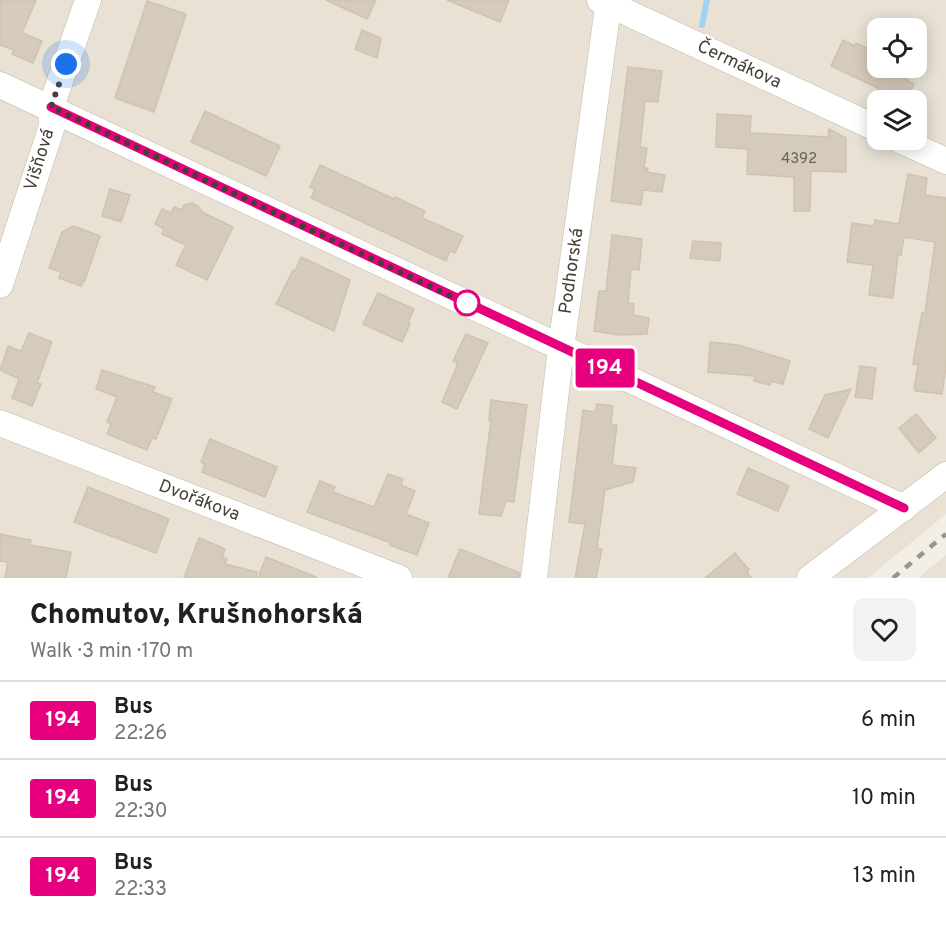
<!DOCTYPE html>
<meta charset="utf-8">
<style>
:root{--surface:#fff;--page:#f2f2f2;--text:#202124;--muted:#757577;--line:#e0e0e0}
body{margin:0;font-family:Overpass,sans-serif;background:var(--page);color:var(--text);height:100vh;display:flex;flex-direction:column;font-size:22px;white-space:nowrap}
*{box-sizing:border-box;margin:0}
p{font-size:20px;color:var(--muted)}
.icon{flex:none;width:33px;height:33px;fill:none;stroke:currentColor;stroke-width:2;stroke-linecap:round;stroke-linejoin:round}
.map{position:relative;height:578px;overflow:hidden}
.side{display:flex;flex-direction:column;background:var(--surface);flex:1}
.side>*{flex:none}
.badge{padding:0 12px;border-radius:4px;font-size:21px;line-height:39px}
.buttons{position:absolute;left:867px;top:18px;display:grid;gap:12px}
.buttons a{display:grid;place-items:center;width:60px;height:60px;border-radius:12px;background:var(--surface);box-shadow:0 3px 15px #0003;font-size:30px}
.you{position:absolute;width:30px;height:30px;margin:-15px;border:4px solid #fff;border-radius:50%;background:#1a73e8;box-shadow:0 0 0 9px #1a73e833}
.map>.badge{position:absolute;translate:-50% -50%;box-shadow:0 0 0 3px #fff}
.round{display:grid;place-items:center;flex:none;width:63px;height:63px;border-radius:12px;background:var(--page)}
.head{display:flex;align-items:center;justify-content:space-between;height:102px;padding:0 30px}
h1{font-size:28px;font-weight:800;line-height:45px}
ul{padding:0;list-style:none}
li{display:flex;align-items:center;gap:18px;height:78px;padding:0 30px;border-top:2px solid var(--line)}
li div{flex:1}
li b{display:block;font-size:22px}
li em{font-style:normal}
li .badge{min-width:66px;font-weight:700;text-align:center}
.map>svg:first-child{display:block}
.residential{fill:#e8e1d4;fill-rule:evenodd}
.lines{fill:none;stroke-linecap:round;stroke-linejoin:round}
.stream{stroke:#a1d2f2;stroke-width:6}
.building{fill:#d5cbbb;stroke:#d0c2ae;stroke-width:1.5}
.street-casing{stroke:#c2baab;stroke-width:27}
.street{stroke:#fff;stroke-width:26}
.rail{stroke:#969696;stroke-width:4.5;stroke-dasharray:8 8;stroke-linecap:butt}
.line-casing{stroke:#fff;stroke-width:14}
.line{stroke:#e6007e;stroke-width:9}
.walk{stroke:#463f35;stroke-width:6;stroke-dasharray:0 10.8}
.stop-dot{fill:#fff;stroke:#e6007e;stroke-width:3}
.labels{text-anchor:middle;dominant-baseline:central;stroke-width:4.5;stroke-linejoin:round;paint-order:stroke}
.number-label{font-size:15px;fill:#6a6256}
.street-label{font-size:18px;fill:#463f35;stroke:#fff}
</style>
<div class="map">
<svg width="946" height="578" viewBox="0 0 946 578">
<rect width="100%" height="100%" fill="#f3efe6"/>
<g class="residential">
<path d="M 0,0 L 946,0 L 946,514 L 868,578 L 0,578 ZM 878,28 L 916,28 L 916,68 L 878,68 ZM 878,100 L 916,100 L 916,140 L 878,140 Z"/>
<path d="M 946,555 L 946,578 L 918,578 Z"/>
</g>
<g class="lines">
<path class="stream" d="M 702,25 L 707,0"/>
</g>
<g class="building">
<path d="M 0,0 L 36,0 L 22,33 L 42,41 L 33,63 L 12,54 L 14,50 L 0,45 Z"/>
<path d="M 326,0 L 376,0 L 367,19 Z"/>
<path d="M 447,0 L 509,0 L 500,22 Z"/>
<path d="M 147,1 L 186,14 L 154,112 L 115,98 Z"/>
<path d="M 362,30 L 381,38 L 377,58 L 355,49 Z"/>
<path d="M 843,40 L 855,46 L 856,43 L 871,50 L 867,58 L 878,63 L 878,68 L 886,68 L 909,80 L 908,82 L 914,84 L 906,100 L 883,100 L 874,95 L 878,88 L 831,66 Z"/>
<path d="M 628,67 L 662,71 L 658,102 L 645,101 L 640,147 L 647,148 L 644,168 L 648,168 L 647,172 L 665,175 L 662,192 L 643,190 L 641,205 L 611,201 Z"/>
<path d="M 205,111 L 280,146 L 266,176 L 191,142 Z"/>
<path d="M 717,114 L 751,116 L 750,133 L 828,137 L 829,129 L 846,138 L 846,172 L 811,171 L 810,211 L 794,211 L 794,177 L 747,174 L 748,149 L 716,147 Z"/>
<path d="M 320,165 L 394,199 L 395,197 L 425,211 L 422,218 L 463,236 L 455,253 L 450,251 L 446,261 L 311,198 L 315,189 L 310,187 Z"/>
<path d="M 908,174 L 927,178 L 925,195 L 946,198 L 946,366 L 942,394 L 916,391 L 914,389 L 918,365 L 913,364 L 915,351 L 922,313 L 925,313 L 935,242 L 904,237 L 901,255 L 898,255 L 893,298 L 869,295 L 873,265 L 847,262 L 852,223 L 874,226 L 875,220 L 899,224 Z"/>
<path d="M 110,189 L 130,195 L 121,222 L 102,216 Z"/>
<path d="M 192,203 L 198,206 L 202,212 L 233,227 L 207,280 L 176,265 L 186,245 L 162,234 L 164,229 L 155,224 L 162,209 L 171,213 L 174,207 L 182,210 L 184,205 Z"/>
<path d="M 73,226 L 100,236 L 85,280 L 81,286 L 59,278 L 61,272 L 49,268 L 62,232 Z"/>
<path d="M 612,235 L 642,239 L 639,270 L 631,269 L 628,303 L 634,304 L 633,315 L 649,318 L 647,334 L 620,335 L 594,331 L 599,291 L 606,291 Z"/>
<path d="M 693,241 L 721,243 L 720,261 L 690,258 Z"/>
<path d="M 301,257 L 350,280 L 334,331 L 276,304 L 293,270 L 295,271 Z"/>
<path d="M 378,293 L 414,309 L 408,323 L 410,324 L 402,342 L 363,324 Z"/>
<path d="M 29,333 L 52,342 L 37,383 L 41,384 L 32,406 L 12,398 L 19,379 L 0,370 L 8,346 L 21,351 Z"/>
<path d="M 466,334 L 488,343 L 457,409 L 442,402 L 456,368 L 457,363 L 453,361 Z"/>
<path d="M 710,342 L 738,345 L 790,361 L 783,384 L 771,381 L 770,385 L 754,381 L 755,376 L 708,372 Z"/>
<path d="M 860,366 L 876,368 L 872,399 L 855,397 Z"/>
<path d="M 102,370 L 155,387 L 153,392 L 172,399 L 156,439 L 152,438 L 147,450 L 107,434 L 111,424 L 107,422 L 117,397 L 96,389 Z"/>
<path d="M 851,389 L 828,438 L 809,429 L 825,395 Z"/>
<path d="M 491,400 L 527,405 L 514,502 L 506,501 L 501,516 L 479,514 L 491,420 L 489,420 Z"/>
<path d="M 597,404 L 613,406 L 611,424 L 617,425 L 612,465 L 636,468 L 633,482 L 605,490 L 597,548 L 602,549 L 596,578 L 575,578 L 585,524 L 569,522 L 583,410 L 595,412 Z"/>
<path d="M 916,414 L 936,438 L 919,453 L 899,428 Z"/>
<path d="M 210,439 L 277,467 L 265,497 L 202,472 L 205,464 L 201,462 Z"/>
<path d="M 748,468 L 789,486 L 778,511 L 737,494 Z"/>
<path d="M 388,474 L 403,479 L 401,485 L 415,491 L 406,514 L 429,523 L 417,555 L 390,545 L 391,543 L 307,512 L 320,481 L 335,487 L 333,492 L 374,507 Z"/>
<path d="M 88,487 L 169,519 L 156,553 L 74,522 Z"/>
<path d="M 0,534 L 31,540 L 30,545 L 71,552 L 66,578 L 5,578 L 8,562 L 0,561 Z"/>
<path d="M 199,538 L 225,549 L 222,557 L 227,559 L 225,564 L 257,572 L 256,578 L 184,578 Z"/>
<path d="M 460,549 L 520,573 L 519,578 L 448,578 Z"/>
<path d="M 735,553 L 749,570 L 747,572 L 751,578 L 705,578 Z"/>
<path d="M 266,557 L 316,577 L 316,578 L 258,578 Z"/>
</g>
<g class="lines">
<defs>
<g id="street">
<path d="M 600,0 L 878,129"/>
<path d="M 0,85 L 904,508"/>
<path d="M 900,140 L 946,161"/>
<path d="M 0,285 L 52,126 L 51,107 L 88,0"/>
<path d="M 0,423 L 399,578"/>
<path d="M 534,578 L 561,348 L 609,0"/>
<path d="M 810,578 L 946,475"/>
</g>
</defs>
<use href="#street" class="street-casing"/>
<use href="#street" class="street"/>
<path class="rail" d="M 893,578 L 946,534"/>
</g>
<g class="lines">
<defs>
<path id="line" d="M 51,107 L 904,508"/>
</defs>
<use href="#line" class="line-casing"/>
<use href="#line" class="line"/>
<path class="walk" d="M 66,64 L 51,107 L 476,308 L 467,303"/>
</g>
<circle class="stop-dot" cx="467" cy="303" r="12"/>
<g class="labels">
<g class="number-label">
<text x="799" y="159">4392</text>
</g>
<g class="street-label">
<text transform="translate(739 65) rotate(25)">Čermákova</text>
<text transform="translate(40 160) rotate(-73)">Višňová</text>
<text transform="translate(572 271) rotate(-82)">Podhorská</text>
<text transform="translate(199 501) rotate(21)">Dvořákova</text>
</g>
</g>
</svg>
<div class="buttons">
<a><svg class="icon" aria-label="locate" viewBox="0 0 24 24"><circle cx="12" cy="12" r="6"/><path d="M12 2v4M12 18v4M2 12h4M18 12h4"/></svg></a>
<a><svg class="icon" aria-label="layers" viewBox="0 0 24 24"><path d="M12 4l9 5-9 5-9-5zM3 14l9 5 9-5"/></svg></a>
</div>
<div class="you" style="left:66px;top:64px"></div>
<b class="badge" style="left:605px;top:368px;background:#e6007e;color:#fff">194</b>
</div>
<section class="side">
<div class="head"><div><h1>Chomutov, Krušnohorská</h1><p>Walk · 3 min · 170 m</p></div><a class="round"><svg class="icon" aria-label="heart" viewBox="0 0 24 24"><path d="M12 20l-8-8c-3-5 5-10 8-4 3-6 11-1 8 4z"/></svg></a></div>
<ul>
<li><span class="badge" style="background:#e6007e;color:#fff">194</span><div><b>Bus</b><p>22:26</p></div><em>6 min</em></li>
<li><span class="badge" style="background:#e6007e;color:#fff">194</span><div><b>Bus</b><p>22:30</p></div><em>10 min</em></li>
<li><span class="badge" style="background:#e6007e;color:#fff">194</span><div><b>Bus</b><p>22:33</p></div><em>13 min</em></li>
</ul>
</section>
